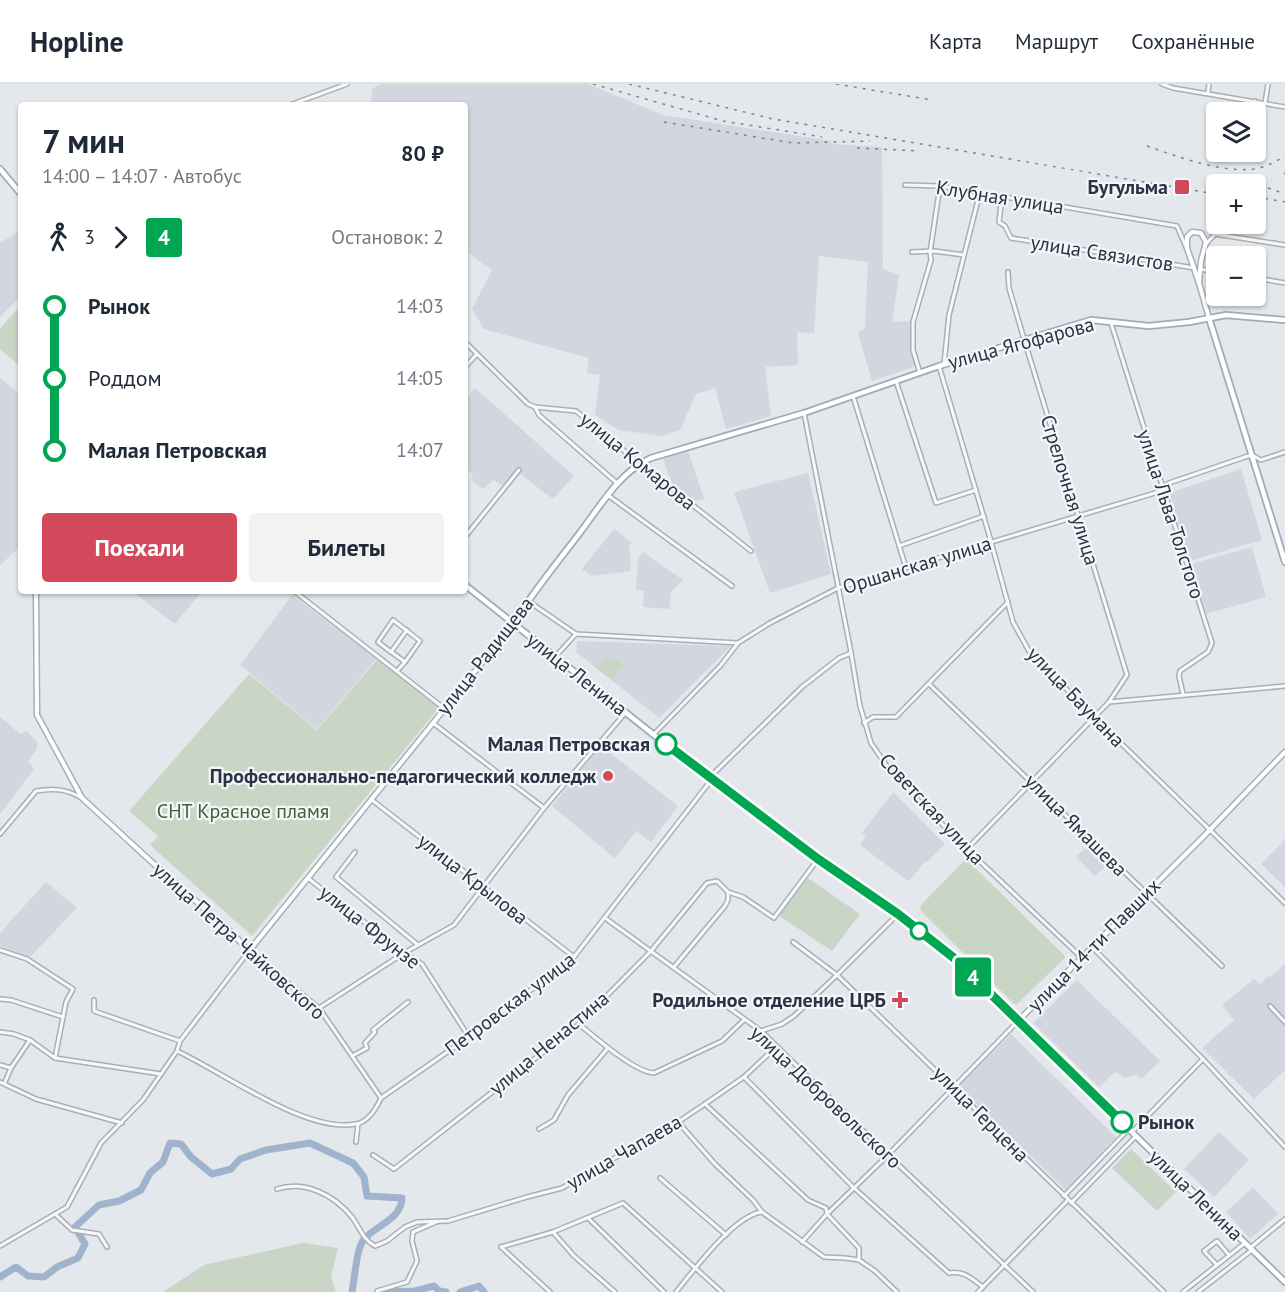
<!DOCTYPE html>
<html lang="ru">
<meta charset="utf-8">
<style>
:root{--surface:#fff;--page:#f2f2f3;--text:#1f2937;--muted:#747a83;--line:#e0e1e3;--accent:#d1495b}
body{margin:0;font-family:"PT Sans",sans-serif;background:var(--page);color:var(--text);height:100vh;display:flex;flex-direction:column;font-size:22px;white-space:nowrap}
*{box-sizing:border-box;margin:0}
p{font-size:20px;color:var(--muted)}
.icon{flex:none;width:33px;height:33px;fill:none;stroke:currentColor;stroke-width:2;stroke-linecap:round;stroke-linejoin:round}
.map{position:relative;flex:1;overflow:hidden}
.details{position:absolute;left:18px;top:18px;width:450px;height:492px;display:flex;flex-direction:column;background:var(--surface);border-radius:6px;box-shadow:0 2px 4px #0004}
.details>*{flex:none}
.badge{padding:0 12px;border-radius:4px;font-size:21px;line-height:39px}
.buttons{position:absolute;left:1206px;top:18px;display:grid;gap:12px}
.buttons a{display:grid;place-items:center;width:60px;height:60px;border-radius:6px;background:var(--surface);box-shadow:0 2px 4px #0004;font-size:30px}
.map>.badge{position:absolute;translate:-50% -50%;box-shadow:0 0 0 3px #fff}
.legs{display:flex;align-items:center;gap:9px;height:66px;padding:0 24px;font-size:20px}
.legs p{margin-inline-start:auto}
.head{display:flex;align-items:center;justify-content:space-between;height:102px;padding:0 24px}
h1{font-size:33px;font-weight:600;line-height:45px}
.cta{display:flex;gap:12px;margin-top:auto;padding:12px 24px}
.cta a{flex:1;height:69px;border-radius:6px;background:var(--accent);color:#fff;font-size:24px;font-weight:600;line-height:69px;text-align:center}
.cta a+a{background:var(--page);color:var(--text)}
ul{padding:0 24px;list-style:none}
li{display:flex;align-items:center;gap:21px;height:72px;font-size:22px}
li i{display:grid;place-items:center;width:9px;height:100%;margin:0 8px;background:currentColor}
li i::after{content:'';width:15px;height:15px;margin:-8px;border:4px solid;border-radius:50%;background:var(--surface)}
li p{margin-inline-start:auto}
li:first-child i{background:linear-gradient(#0000 50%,currentColor 0)}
li:last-child i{background:linear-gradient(currentColor 50%,#0000 0)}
header{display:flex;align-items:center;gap:36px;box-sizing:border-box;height:84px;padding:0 30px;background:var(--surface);border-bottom:2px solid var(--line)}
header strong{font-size:28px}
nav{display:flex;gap:33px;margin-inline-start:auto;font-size:21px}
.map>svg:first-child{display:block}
.built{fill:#d2d6de}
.green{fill:#c9d6c5}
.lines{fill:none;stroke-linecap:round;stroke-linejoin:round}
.river{stroke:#9fb4cc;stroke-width:7}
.street-casing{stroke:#a9aeb7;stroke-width:6}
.secondary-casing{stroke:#a9aeb7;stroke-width:7}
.primary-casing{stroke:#a3abb8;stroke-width:8}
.street{stroke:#f7f8fa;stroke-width:3}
.secondary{stroke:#fff;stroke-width:4}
.primary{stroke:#fff;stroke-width:4.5}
.rail{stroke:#7d8696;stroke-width:1.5;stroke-dasharray:3 6;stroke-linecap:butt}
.line-1-casing{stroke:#fff;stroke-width:14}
.line-1{stroke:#00a651;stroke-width:9}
.poi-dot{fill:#d1495b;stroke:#f4f6f9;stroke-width:2}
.stop-1-dot{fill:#fff;stroke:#00a651;stroke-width:3}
.labels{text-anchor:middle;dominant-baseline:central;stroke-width:4.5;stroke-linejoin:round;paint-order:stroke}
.poi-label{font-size:20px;font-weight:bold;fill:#2b3445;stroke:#f4f6f9;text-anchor:end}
.street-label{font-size:20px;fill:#2b3445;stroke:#f4f6f9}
.stop-label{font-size:20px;font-weight:bold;fill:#2b3445;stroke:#f4f6f9;text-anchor:end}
.park-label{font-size:20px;fill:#3f6138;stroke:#f4f6f9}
</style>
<header>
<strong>Hopline</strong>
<nav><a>Карта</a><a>Маршрут</a><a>Сохранённые</a></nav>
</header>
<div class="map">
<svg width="1285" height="1208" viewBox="0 0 1285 1208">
<rect width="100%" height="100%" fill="#e4e7ec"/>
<g class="built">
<path d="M 381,0 L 588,0 L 663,31 L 831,57 L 832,60 L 882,63 L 883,185 L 899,191 L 892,238 L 910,237 L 912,264 L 916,282 L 872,297 L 858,249 L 865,244 L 868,178 L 819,172 L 814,249 L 797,248 L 798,281 L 765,283 L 771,332 L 726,345 L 715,304 L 696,310 L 680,346 L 662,352 L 619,346 L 595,331 L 600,291 L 587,289 L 589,274 L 484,245 L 472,225 L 492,186 L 465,167 L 465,21 L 370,21 L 373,4 Z"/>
<path d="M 21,146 L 21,212 L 0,233 L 0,159 Z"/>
<path d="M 0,294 L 21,312 L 21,462 L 0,481 Z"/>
<path d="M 475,304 L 574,392 L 553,415 L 519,389 L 506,404 L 494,396 L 483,405 L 471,396 L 473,390 L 465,384 L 465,316 Z"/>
<path d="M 688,367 L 704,415 L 695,417 L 672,400 L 663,374 Z"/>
<path d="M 1241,385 L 1262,456 L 1189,477 L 1169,409 Z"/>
<path d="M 808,389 L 831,490 L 770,509 L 734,408 Z"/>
<path d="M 614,445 L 632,459 L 629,462 L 631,487 L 592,492 L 582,485 Z"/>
<path d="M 1252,463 L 1266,513 L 1206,530 L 1191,480 Z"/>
<path d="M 643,468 L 683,496 L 671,508 L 669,525 L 643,523 L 644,507 L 636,506 L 638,475 Z"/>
<path d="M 132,507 L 202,507 L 175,540 Z"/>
<path d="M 292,511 L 377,574 L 317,645 L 240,581 Z"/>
<path d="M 577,557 L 731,562 L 659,634 L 576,568 Z"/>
<path d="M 0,633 L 20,650 L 27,647 L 37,658 L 37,665 L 28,677 L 34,685 L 0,730 Z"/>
<path d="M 601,662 L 678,722 L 651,758 L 636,747 L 615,774 L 552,722 Z"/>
<path d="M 893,708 L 945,760 L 928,777 L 926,777 L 908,797 L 860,761 L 866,752 L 862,749 Z"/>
<path d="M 1285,755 L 1285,803 L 1261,780 Z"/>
<path d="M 1091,760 L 1109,778 L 1095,792 L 1076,772 Z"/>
<path d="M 46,798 L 77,824 L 29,874 L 0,862 L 0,849 Z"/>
<path d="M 1285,880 L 1285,986 L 1254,1015 L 1202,964 L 1234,936 L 1222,921 L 1254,895 L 1260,900 L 1268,892 L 1270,893 Z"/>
<path d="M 1077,896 L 1160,977 L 1141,995 L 1136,991 L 1125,994 L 1115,988 L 1099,1003 L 1033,939 Z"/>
<path d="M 1011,950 L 1116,1053 L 1066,1106 L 958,1002 Z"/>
<path d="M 1219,1048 L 1249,1076 L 1214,1113 L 1184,1085 Z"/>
<path d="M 1253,1103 L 1278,1130 L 1250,1155 L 1226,1128 Z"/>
</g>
<g class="green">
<path d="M 21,221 L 21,283 L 0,265 L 0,245 Z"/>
<path d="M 381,571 L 442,620 L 252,852 L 150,761 L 158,752 L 129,727 L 249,590 L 317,646 Z"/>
<path d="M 606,573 L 613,578 L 616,574 L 624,582 L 612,596 L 596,584 Z"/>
<path d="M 964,777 L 968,777 L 1064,871 L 1065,874 L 1017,920 L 1014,920 L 921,827 L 920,822 Z"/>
<path d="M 808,794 L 860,830 L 832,867 L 778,831 Z"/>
<path d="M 1131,1065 L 1176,1108 L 1157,1127 L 1112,1084 Z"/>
<path d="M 303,1159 L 338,1164 L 331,1192 L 336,1208 L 163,1208 L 204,1181 Z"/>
</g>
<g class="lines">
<g class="river">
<path d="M 0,1193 L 16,1183 L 28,1192 L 44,1193 L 57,1183 L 78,1174 L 85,1160 L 75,1143 L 99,1121 L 119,1117 L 141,1106 L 150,1089 L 163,1078 L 170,1059 L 181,1060 L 191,1073 L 212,1090 L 231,1085 L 240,1075 L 266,1066 L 310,1059 L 353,1079 L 364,1093 L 367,1112 L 402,1114 C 402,1134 376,1142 365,1154 C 356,1163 355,1194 352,1208"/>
<path d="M 381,1208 L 415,1207 L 434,1202 L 439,1207 L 446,1208"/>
<path d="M 460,1208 L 479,1202 L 484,1208"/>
</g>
<defs>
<g id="street">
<path d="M 1162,0 L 1173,4 L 1285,23"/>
<path d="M 1208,8 L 1209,0"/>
<path d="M 1265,19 L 1268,0"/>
<path d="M 290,21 L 347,0"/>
<path d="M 1252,28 L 1255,17"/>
<path d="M 1242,75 L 1244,68"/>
<path d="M 905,101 L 940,102 L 1177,142 L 1186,163"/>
<path d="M 1002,112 L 999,138 L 1005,142 L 1011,154 L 1194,184"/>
<path d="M 1206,160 L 1215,150 L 1285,161"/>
<path d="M 912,168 L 934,167 L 964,171"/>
<path d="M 1200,185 L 1216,188"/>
<path d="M 1256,194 L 1285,199"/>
<path d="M 1111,239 L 1212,559 L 1208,568 L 1180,587 L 1179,592 L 1183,610"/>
<path d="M 465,258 L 528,320 L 535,323 L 576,327 L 639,379 L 751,467"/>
<path d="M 944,280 L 949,231 L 980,108"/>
<path d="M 939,282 L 990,454 L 1013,538 L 1029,567 L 1094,633 L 1285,819"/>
<path d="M 465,283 L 477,270"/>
<path d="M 920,289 L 913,266 L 913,238 L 931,176 L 930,168 L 940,102"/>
<path d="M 896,297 L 936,419 L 976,406"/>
<path d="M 853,312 L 906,484"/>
<path d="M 535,323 L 539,331 L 618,400"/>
<path d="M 804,329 L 850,563 L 860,622 L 871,659 L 893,691 L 970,768 L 1081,873"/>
<path d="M 609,412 L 732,502"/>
<path d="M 465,453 L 519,386"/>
<path d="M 899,462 L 984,432"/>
<path d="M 294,507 L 445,625"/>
<path d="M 528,517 L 576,550"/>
<path d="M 390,567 L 405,578 L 397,587"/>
<path d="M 555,573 L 576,550 L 738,559 L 770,539 L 838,504 L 1155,409 L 1160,407 L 1169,399 L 1245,373 L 1252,371 L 1261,376 L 1285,368"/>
<path d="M 405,578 L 420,557 L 393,536 L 378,558 L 391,568 L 407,546"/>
<path d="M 929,600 L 1222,882"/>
<path d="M 1109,618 L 1285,602"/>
<path d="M 433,639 L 544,724"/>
<path d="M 864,639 L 873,633 L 896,633 L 1008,518"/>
<path d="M 654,650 L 721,581 L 738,559"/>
<path d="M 710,693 L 802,603 L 839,574 L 851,569"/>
<path d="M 372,716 L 574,873"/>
<path d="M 0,750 L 36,707 C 54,704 65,705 80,713"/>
<path d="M 967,765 L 1109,618 L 1127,591 L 1024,255 L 1009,204 L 1008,188"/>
<path d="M 355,768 L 336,793 L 418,861"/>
<path d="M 309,795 L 404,869 L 422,880 L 469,953"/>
<path d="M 605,834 L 761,947 L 888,1071 L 1033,1208"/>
<path d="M 793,858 L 837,891 L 1164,1208"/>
<path d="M 1092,863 L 1203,975 L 1285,1063"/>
<path d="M 0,866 L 27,875 L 73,905 L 66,918 L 55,974"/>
<path d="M 674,883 L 725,822 L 728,816 L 728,808"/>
<path d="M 0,915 L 11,916 L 63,933"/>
<path d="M 94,916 L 94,927 L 180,957"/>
<path d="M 1270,922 L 1285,938"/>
<path d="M 319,924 L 404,869 L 454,841 L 544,724 L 626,628"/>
<path d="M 579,940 C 595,953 634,988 654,989 L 722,957 L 744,936"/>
<path d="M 761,947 L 782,940 L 794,932 L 837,891 L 896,832"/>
<path d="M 0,948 L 14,950 L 30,956 L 55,974 L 161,990"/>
<path d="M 177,967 C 223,988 306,1050 356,1040 C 368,1038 376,1025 381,1014 L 469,953 L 574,873 L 712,695"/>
<path d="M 352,972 L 367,964 L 365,959 L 375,948 L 373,946 L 408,918"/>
<path d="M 0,981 L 11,984"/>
<path d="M 744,993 L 853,1103 L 949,1189 C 963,1186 971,1194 983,1203"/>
<path d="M 0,998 L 36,1015 L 122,1039"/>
<path d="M 5,998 L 11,984 L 30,956"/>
<path d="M 705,1020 L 808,1116 L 826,1124 L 827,1130 L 859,1164 L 859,1176 L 875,1187 L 897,1208"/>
<path d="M 678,1038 L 715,1080 L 753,1116 L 762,1128 L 824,1173 L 845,1174 L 859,1176"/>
<path d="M 539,1045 L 554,1036 L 568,1011 L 608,964"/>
<path d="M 1132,1048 L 1203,975"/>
<path d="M 356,1058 L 358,1040"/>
<path d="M 373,1071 L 394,1085 L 579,940 L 651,867 L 707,799 L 717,797 L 728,808 L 743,813 L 774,834 L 818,775"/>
<path d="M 660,1094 L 726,1151"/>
<path d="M 277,1105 C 305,1096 334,1111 352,1133 C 360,1144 363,1156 375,1162 L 387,1157 L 405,1143 L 417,1138 L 448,1137 L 527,1113 L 562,1104 L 678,1038 L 705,1020 L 744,993 L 776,963"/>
<path d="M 1064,1112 L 1129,1045"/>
<path d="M 1071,1119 L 1136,1052"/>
<path d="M 55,1130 L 72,1146 L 99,1150 L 107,1163"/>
<path d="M 588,1134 L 664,1208"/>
<path d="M 553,1148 L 574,1172 L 615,1208"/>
<path d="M 802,1158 L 827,1130 L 888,1071 L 1018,937"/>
<path d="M 0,1162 L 67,1123 L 101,1059 L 143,1016 L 177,967 L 180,957 L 249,867 L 319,924 L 381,1014"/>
<path d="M 501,1163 L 553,1148 L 623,1119 L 722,1208"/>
<path d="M 501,1163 L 550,1208"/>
<path d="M 1250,1164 L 1285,1135"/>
<path d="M 1217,1181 L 1204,1167 L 1217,1157 L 1229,1171"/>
<path d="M 377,1207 L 407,1198 L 417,1177 L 412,1157 L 413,1148 L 436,1138"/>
<path d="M 676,1208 C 694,1186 733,1133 761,1128"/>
<path d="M 978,1208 L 1068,1116"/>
<path d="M 1183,1208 L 1245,1159"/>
<path d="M 1198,1208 L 1252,1166"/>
</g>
<g id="secondary">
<path d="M 1199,199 L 1201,177 L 1206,158 L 1201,149 L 1192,148 L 1187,153 L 1187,164 L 1199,199 L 1209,234"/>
<path d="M 36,507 L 37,631 L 82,714 L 155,781 L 231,848 L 249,867 L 513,540"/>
<path d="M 1018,937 L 1203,753 L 1285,668"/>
</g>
<g id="primary">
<path d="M 0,85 L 21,110"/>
<path d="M 1209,234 L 1285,478"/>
<path d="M 465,501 L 654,651 L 954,874 L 1285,1198"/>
<path d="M 513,540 C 533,508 556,480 579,450 C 599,424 619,388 651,374 L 804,329 L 939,282 L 1091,236 L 1149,242 L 1189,238 L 1226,231 L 1285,236"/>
</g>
</defs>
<use href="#street" class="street-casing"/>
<use href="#secondary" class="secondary-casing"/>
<use href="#primary" class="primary-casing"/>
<use href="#street" class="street"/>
<use href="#secondary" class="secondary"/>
<use href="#primary" class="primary"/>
<g class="rail">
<path d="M 593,0 L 723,37 L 822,53"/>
<path d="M 629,0 L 773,35 L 1216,110"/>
<path d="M 836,0 L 932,16"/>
<path d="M 664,38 L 793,59 L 870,57"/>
<path d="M 1147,62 C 1179,73 1221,89 1254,85 C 1266,83 1275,78 1285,72"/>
<path d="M 857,64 L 920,67"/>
<path d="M 1284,90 L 1285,89"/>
<path d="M 1236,91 L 1272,96"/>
<path d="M 1251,98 L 1285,110"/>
<path d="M 1256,113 L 1285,118"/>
</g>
</g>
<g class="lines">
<defs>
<path id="line-1" d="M 666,660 L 818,775 L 898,830 L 954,874 L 1122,1038"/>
</defs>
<use href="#line-1" class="line-1-casing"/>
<use href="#line-1" class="line-1"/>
</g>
<g class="poi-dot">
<rect x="1174" y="95" width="16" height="16" rx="3"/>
<circle cx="608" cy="692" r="6"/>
<path d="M897 907h6v6h6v6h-6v6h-6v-6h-6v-6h6z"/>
</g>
<g class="stop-1-dot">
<circle cx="666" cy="660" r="10"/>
<circle cx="919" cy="847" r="8"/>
<circle cx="1122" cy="1038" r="10"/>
</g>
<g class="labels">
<g class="poi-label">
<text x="1168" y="103">Бугульма</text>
<text x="596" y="692">Профессионально-педагогический колледж</text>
<text x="886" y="916">Родильное отделение ЦРБ</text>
</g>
<g class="street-label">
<text transform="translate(1000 113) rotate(9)">Клубная улица</text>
<text transform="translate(1102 169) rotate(9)">улица Связистов</text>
<text transform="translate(1021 259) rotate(-15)">улица Ягофарова</text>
<text transform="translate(638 377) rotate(39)">улица Комарова</text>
<text transform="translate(1070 406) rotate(73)">Стрелочная улица</text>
<text transform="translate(1171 430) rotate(72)">улица Льва Толстого</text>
<text transform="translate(917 481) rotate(-17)">Оршанская улица</text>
<text transform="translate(485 572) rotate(-52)">улица Радищева</text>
<text transform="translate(577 590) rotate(38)">улица Ленина</text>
<text transform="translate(1076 613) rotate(46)">улица Баумана</text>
<text transform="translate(932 725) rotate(47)">Советская улица</text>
<text transform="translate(1076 741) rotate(45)">улица Ямашева</text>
<text transform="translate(473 795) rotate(38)">улица Крылова</text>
<text transform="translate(370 843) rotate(38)">улица Фрунзе</text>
<text transform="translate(239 857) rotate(42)">улица Петра Чайковского</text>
<text transform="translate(1094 861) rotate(-45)">улица 14-ти Павших</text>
<text transform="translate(510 920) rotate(-37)">Петровская улица</text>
<text transform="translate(549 959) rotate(-40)">улица Ненастина</text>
<text transform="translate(826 1013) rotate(43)">улица Добровольского</text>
<text transform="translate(981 1030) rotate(45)">улица Герцена</text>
<text transform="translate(624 1068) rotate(-30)">улица Чапаева</text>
<text transform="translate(1196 1111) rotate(44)">улица Ленина</text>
</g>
<g class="stop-label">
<text x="650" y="660">Малая Петровская</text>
<text x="1138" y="1038" text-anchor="start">Рынок</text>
</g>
<g class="park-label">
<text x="243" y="727">СНТ Красное пламя</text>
</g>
</g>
</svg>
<div class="buttons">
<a><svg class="icon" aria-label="layers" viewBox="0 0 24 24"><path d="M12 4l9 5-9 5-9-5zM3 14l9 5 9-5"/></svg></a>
<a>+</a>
<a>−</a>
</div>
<b class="badge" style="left:973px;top:893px;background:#00a651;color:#fff">4</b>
<section class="details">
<div class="head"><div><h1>7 мин</h1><p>14:00 – 14:07 · Автобус</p></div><b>80 ₽</b></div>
<div class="legs"><svg class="icon" aria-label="walk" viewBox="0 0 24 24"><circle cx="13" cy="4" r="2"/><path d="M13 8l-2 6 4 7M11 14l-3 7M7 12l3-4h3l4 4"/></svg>3<svg class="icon" aria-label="forward" viewBox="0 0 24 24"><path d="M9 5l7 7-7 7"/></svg><b class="badge" style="background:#00a651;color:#fff">4</b><p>Остановок: 2</p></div>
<ul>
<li><i style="color:#00a651"></i><b>Рынок</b><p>14:03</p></li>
<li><i style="color:#00a651"></i><span>Роддом</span><p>14:05</p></li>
<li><i style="color:#00a651"></i><b>Малая Петровская</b><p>14:07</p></li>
</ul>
<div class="cta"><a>Поехали</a><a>Билеты</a></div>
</section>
</div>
